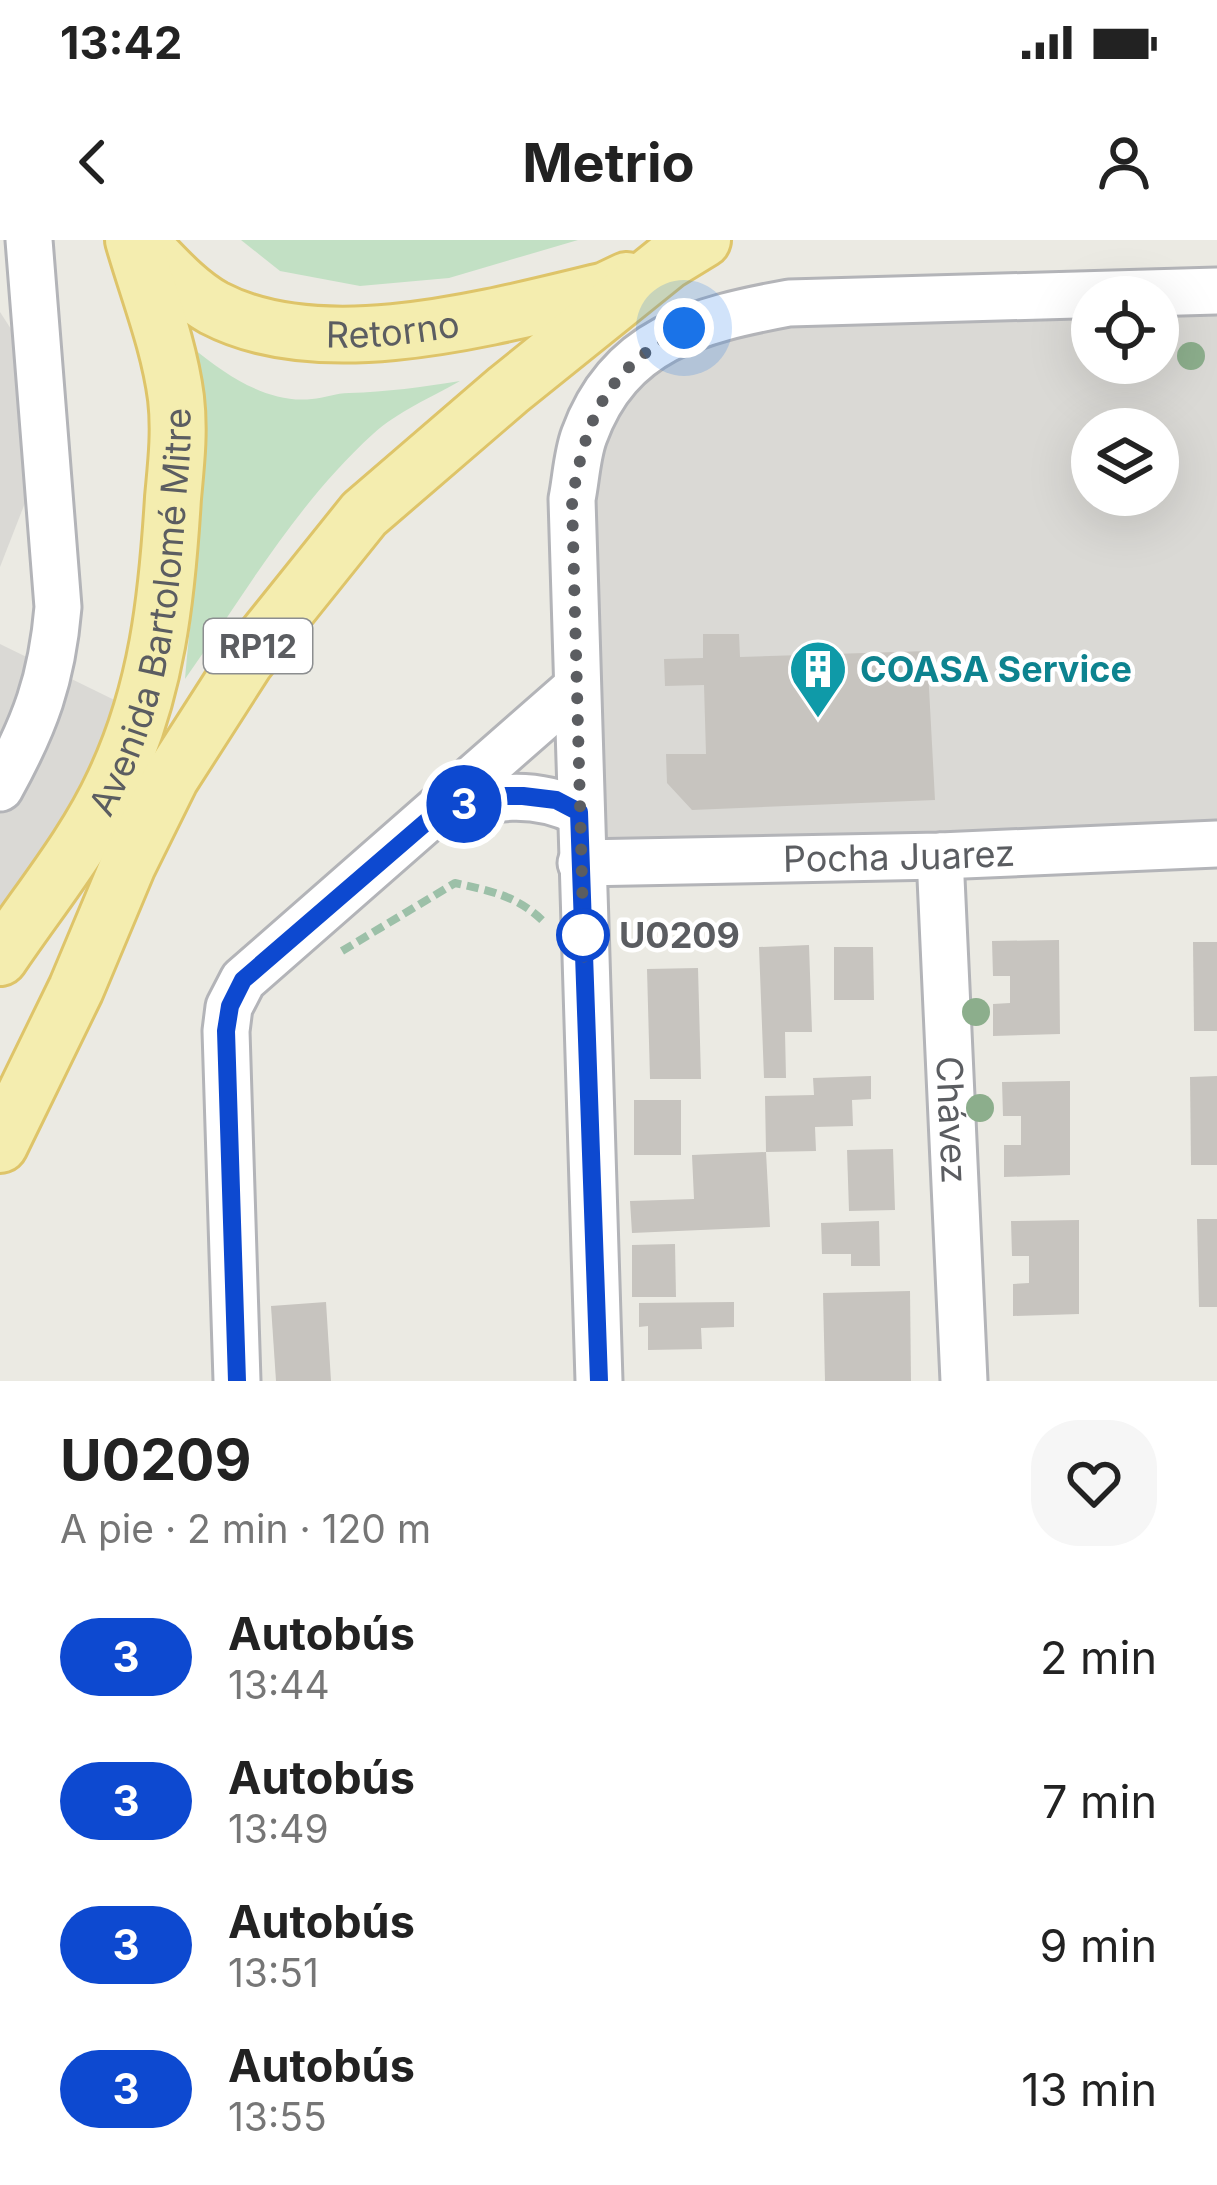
<!DOCTYPE html>
<html lang="es">
<meta charset="utf-8">
<style>
:root{--surface:#fff;--page:#f6f6f6;--text:#222;--muted:#767676}
body{margin:0;font-family:Inter,sans-serif;background:var(--page);color:var(--text);height:100vh;display:flex;flex-direction:column;font-size:45px;white-space:nowrap}
*{box-sizing:border-box;margin:0}
p{font-size:39px;color:var(--muted)}
.icon{flex:none;width:66px;height:66px;fill:none;stroke:currentColor;stroke-width:2;stroke-linecap:round;stroke-linejoin:round}
.map{position:relative;height:1141px;overflow:hidden}
.drawer{display:flex;flex-direction:column;background:var(--surface);flex:1}
.drawer>*{flex:none}
.badge{padding:0 24px;border-radius:39px;font-size:42px;line-height:78px}
.tools{position:absolute;left:1071px;top:36px;display:grid;gap:24px}
.tools a{display:grid;place-items:center;width:108px;height:108px;border-radius:50%;background:var(--surface);box-shadow:0 12px 48px #0002;font-size:60px}
.you{position:absolute;width:60px;height:60px;margin:-30px;border:9px solid #fff;border-radius:50%;background:#1a73e8;box-shadow:0 0 0 18px #1a73e833}
.map>.badge{position:absolute;translate:-50% -50%;box-shadow:0 0 0 6px #fff}
.round{display:grid;place-items:center;flex:none;width:126px;height:126px;border-radius:48px;background:var(--page)}
.head{display:flex;align-items:center;justify-content:space-between;height:204px;padding:0 60px}
h1{font-size:57px;font-weight:700;line-height:90px}
ul{padding:0;list-style:none}
li{display:flex;align-items:center;gap:36px;height:144px;padding:0 60px}
li div{flex:1}
li b{display:block;font-size:45px}
li em{font-style:normal}
li .badge{min-width:132px;font-weight:700;text-align:center}
.status{display:flex;justify-content:space-between;align-items:center;height:84px;padding:0 60px;background:var(--surface);direction:ltr}
.status svg{height:33px;fill:currentColor}
header{display:flex;justify-content:space-between;align-items:center;height:156px;padding:0 60px;background:var(--surface);font-size:54px;font-weight:700}
.map>svg:first-child{display:block}
.industrial{fill:#dad9d5;fill-rule:evenodd}
.green{fill:#c2e0c4}
.building{fill:#c7c4bf}
.lines{fill:none;stroke-linecap:round;stroke-linejoin:round}
.minor-casing{stroke:#b3b4b8;stroke-width:51}
.major-casing{stroke:#dec469;stroke-width:60}
.path{stroke:#9cc0a8;stroke-width:8;stroke-dasharray:12 6;stroke-linecap:butt}
.minor{stroke:#fff;stroke-width:45}
.major{stroke:#f4edaf;stroke-width:54}
.tree{fill:#8cae8c}
.line-casing{stroke:#fff;stroke-width:27}
.line{stroke:#0d49d0;stroke-width:18}
.walk{stroke:#5b5d61;stroke-width:12;stroke-dasharray:0 21.6}
.stop-dot{fill:#fff;stroke:#0d49d0;stroke-width:6}
.labels{text-anchor:middle;dominant-baseline:central;stroke-width:9;stroke-linejoin:round;paint-order:stroke}
.shield{fill:#fff;stroke:#8c8e90;stroke-width:3}
.shield-label{font-size:33px;font-weight:bold;fill:#5b5d61}
.street-label{font-size:36px;fill:#5b5d61;stroke:#fff}
.culture-label{font-size:36px;font-weight:bold;fill:#0d838f;stroke:#fff;text-anchor:start}
.stop-label{font-size:36px;font-weight:bold;fill:#5b5d61;stroke:#fff;text-anchor:start}
</style>
<div class="status"><b>13:42</b><svg viewBox="0 0 49 12"><path d="M0 12V9h3v3zM5 12V6h3v6zM10 12V3h3v9zM15 12V0h3v12zM26 1h20v11H26zM47 4h2v5h-2z"/></svg></div>
<header><svg class="icon" aria-label="back" viewBox="0 0 24 24"><path d="M15 5l-7 7 7 7"/></svg>Metrio<svg class="icon" aria-label="person" viewBox="0 0 24 24"><circle cx="12" cy="8" r="4"/><path d="M4 21q1-7 8-7t8 7"/></svg></header>
<div class="map">
<svg width="1217" height="1141" viewBox="0 0 1217 1141">
<rect width="100%" height="100%" fill="#ebeae3"/>
<g class="industrial">
<path d="M 1217,51 L 1217,604 L 940,616 L 581,623 L 572,259 L 583,198 L 606,148 L 648,108 L 684,88 L 725,75 L 789,63 ZM 1092,57 L 1158,57 L 1158,123 L 1092,123 ZM 1092,189 L 1158,189 L 1158,255 L 1092,255 Z"/>
<path d="M 0,72 L 62,168 L 0,327 Z"/>
<path d="M 0,404 L 143,474 L 0,718 Z"/>
</g>
<g class="green">
<path d="M 241,0 L 578,0 L 449,38 L 360,46 L 280,31 Z"/>
<path d="M 194,109 C 226,135 268,164 312,159 C 324,158 336,153 349,153 C 387,152 422,147 460,141 C 432,157 397,172 373,194 C 296,264 244,355 185,439 C 194,330 217,217 194,109 Z"/>
</g>
<g class="building">
<path d="M 703,394 L 739,394 L 740,417 L 927,411 L 935,560 L 692,570 L 667,543 L 666,514 L 706,514 L 704,445 L 665,446 L 664,419 L 703,418 Z"/>
<path d="M 1059,700 L 1060,794 L 993,796 L 993,764 L 1010,763 L 1010,736 L 993,736 L 992,701 Z"/>
<path d="M 1193,702 L 1217,702 L 1217,791 L 1194,791 Z"/>
<path d="M 809,705 L 812,792 L 785,792 L 786,838 L 764,838 L 759,707 Z"/>
<path d="M 834,707 L 873,707 L 874,760 L 834,760 Z"/>
<path d="M 698,728 L 701,839 L 650,839 L 647,729 Z"/>
<path d="M 871,836 L 871,859 L 852,860 L 853,886 L 815,887 L 816,911 L 766,912 L 765,856 L 814,855 L 813,838 Z"/>
<path d="M 1217,836 L 1217,925 L 1191,925 L 1190,837 Z"/>
<path d="M 1070,841 L 1070,935 L 1004,937 L 1004,905 L 1021,905 L 1021,876 L 1003,876 L 1002,842 Z"/>
<rect x="634" y="860" width="47" height="55"/>
<path d="M 893,909 L 895,970 L 849,971 L 847,910 Z"/>
<path d="M 766,912 L 770,987 L 632,993 L 630,961 L 694,959 L 692,915 Z"/>
<path d="M 1197,979 L 1217,979 L 1217,1067 L 1199,1067 Z"/>
<path d="M 1079,980 L 1079,1074 L 1013,1076 L 1013,1044 L 1029,1043 L 1029,1016 L 1012,1016 L 1011,981 Z"/>
<path d="M 879,981 L 880,1026 L 851,1026 L 851,1014 L 822,1014 L 821,983 Z"/>
<path d="M 675,1004 L 676,1057 L 632,1057 L 632,1005 Z"/>
<path d="M 910,1051 L 911,1141 L 825,1141 L 823,1053 Z"/>
<path d="M 326,1062 L 331,1141 L 276,1141 L 271,1066 Z"/>
<path d="M 734,1062 L 734,1087 L 701,1088 L 702,1109 L 648,1110 L 648,1086 L 639,1087 L 639,1063 Z"/>
</g>
<g class="lines">
<defs>
<g id="minor">
<path d="M 0,548 C 35,485 52,439 58,367 L 29,0"/>
<path d="M 443,569 C 491,557 533,549 579,572"/>
<path id="s1" d="M 940,616 L 964,1141"/>
<path id="s2" d="M 581,623 L 940,616 L 1217,604"/>
<path d="M 237,1141 L 226,791 L 229,767 L 243,740 L 575,449"/>
<path d="M 599,1141 L 572,259 C 576,239 577,215 584,196 C 619,99 698,80 789,63 L 1217,51"/>
</g>
<g id="major">
<path id="s3" d="M 138,0 C 161,23 185,52 214,68 C 323,125 493,77 606,50 L 627,40"/>
<path id="s4" d="M 0,718 C 39,660 85,605 114,542 C 157,451 167,358 173,258 C 176,225 180,192 176,158 C 169,104 148,52 133,0"/>
<path d="M 0,905 L 76,749 L 128,625 L 171,538 L 246,421 L 364,274 L 508,150 L 667,22 L 703,0"/>
</g>
</defs>
<use href="#minor" class="minor-casing"/>
<use href="#major" class="major-casing"/>
<path class="path" d="M 342,711 L 455,643 C 491,651 518,656 544,682"/>
<use href="#minor" class="minor"/>
<use href="#major" class="major"/>
</g>
<g class="tree">
<circle cx="1191" cy="116" r="14"/>
<circle cx="976" cy="772" r="14"/>
<circle cx="980" cy="868" r="14"/>
</g>
<g class="lines">
<defs>
<path id="line" d="M 237,1141 L 226,791 L 230,766 L 243,740 L 440,570 L 494,556 L 523,556 L 556,560 L 579,572 L 599,1141"/>
</defs>
<use href="#line" class="line-casing"/>
<use href="#line" class="line"/>
<path class="walk" d="M 583,695 L 584,717 L 572,260 C 587,174 606,131 684,88"/>
</g>
<defs>
<symbol id="building-pin" viewBox="-11 -11 22 30"><path d="M0 17L-7.5 6A9.5 9.5 0 1 1 7.5 6Z" fill="#0f9aa8" stroke="#fff"/><path d="M-4-6H4V6H1V3H-1V6H-4ZM-2.5-4.3h1.7v1.8h-1.7ZM.8-4.3h1.7v1.8H.8ZM-2.5-1h1.7V.8h-1.7ZM.8-1h1.7V.8H.8Z" fill="#fff"/></symbol>
</defs>
<g fill-rule="evenodd">
<use href="#building-pin" x="785" y="396" width="66" height="90"/>
</g>
<circle class="stop-dot" cx="583" cy="695" r="24"/>
<g class="labels">
<rect class="shield" x="204" y="379" width="108" height="54" rx="9"/>
<g class="shield-label">
<text x="258" y="406">RP12</text>
</g>
<g class="street-label">
<text stroke="none"><textPath href="#s3" startOffset="285">Retorno</textPath></text>
<text stroke="none"><textPath href="#s4" startOffset="384">Avenida Bartolomé Mitre</textPath></text>
<text stroke="none"><textPath href="#s2" startOffset="318">Pocha Juarez</textPath></text>
<text stroke="none"><textPath href="#s1" startOffset="264">Chávez</textPath></text>
</g>
<g class="culture-label">
<text x="860" y="429">COASA Service</text>
</g>
<g class="stop-label">
<text x="619" y="695">U0209</text>
</g>
</g>
</svg>
<div class="tools">
<a><svg class="icon" aria-label="locate" viewBox="0 0 24 24"><circle cx="12" cy="12" r="6"/><path d="M12 2v4M12 18v4M2 12h4M18 12h4"/></svg></a>
<a><svg class="icon" aria-label="layers" viewBox="0 0 24 24"><path d="M12 4l9 5-9 5-9-5zM3 14l9 5 9-5"/></svg></a>
</div>
<div class="you" style="left:684px;top:88px"></div>
<b class="badge" style="left:464px;top:564px;background:#0d49d0;color:#fff">3</b>
</div>
<section class="drawer">
<div class="head"><div><h1>U0209</h1><p>A pie · 2 min · 120 m</p></div><a class="round"><svg class="icon" aria-label="heart" viewBox="0 0 24 24"><path d="M12 20l-8-8c-3-5 5-10 8-4 3-6 11-1 8 4z"/></svg></a></div>
<ul>
<li><span class="badge" style="background:#0d49d0;color:#fff">3</span><div><b>Autobús</b><p>13:44</p></div><em>2 min</em></li>
<li><span class="badge" style="background:#0d49d0;color:#fff">3</span><div><b>Autobús</b><p>13:49</p></div><em>7 min</em></li>
<li><span class="badge" style="background:#0d49d0;color:#fff">3</span><div><b>Autobús</b><p>13:51</p></div><em>9 min</em></li>
<li><span class="badge" style="background:#0d49d0;color:#fff">3</span><div><b>Autobús</b><p>13:55</p></div><em>13 min</em></li>
</ul>
</section>
